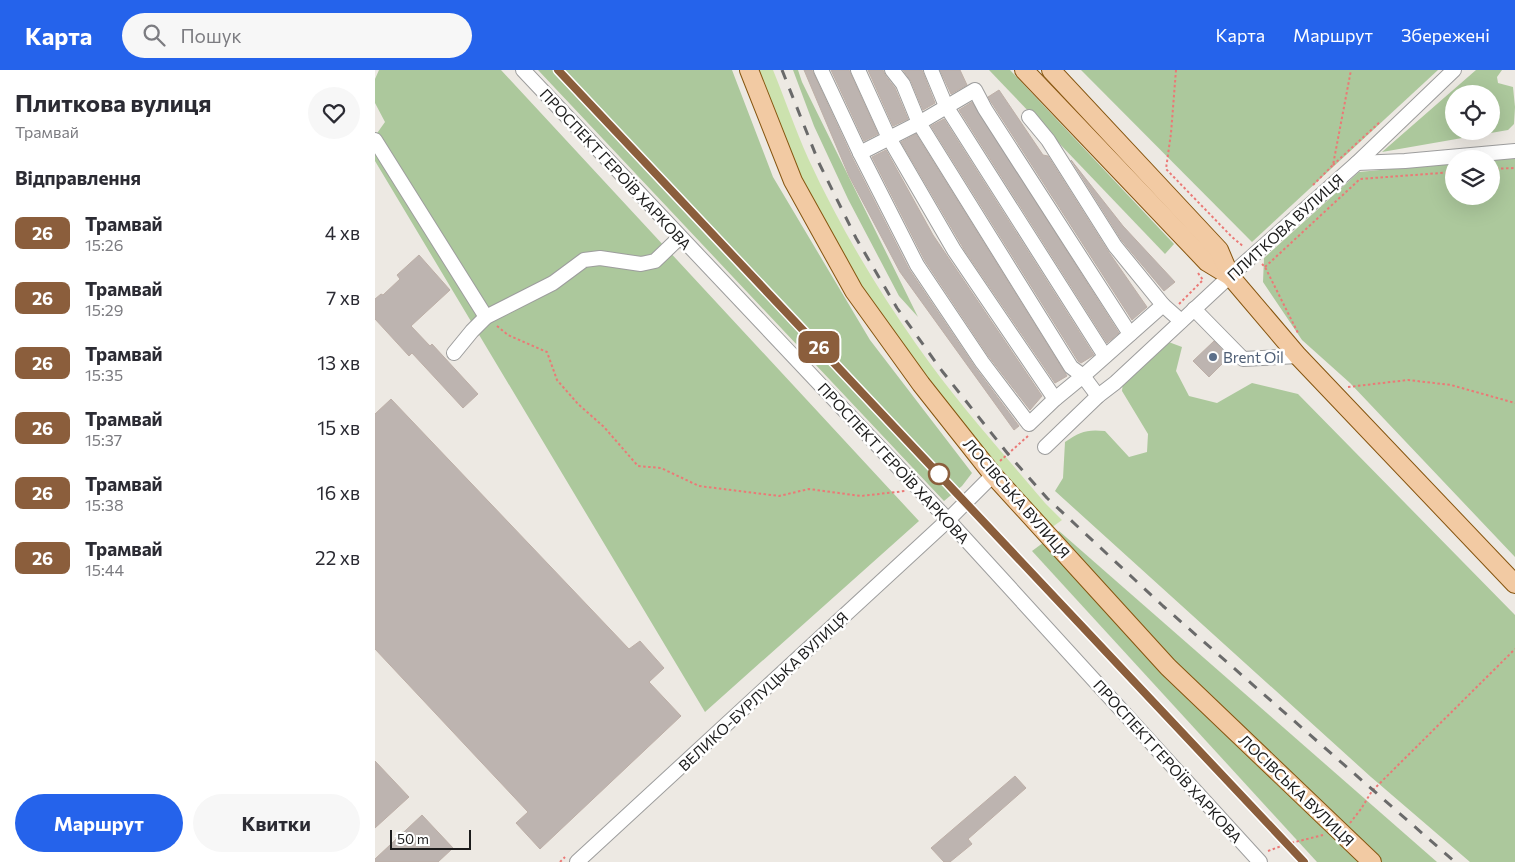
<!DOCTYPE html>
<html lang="uk">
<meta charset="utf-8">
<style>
:root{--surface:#fff;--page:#f7f7f7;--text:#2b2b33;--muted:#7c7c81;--accent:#2563eb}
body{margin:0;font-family:Commissioner,sans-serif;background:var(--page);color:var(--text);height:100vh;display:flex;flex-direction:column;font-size:19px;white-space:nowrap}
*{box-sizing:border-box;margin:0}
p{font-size:16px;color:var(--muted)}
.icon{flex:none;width:28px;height:28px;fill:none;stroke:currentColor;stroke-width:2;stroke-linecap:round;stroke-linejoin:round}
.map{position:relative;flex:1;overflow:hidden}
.panel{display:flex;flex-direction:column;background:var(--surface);width:375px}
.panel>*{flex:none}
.badge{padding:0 10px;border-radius:8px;font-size:18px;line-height:32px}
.buttons{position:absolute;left:1070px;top:15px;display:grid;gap:10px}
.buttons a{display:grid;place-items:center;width:55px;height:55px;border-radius:50%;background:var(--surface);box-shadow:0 5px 20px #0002;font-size:25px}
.scale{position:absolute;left:15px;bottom:12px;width:81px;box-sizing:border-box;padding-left:5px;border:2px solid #1c1c1c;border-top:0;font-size:14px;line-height:18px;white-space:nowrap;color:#1c1c1c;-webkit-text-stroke:4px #fff;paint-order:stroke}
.map>.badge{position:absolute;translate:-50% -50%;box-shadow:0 0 0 2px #fff}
h2{padding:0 15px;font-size:19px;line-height:45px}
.round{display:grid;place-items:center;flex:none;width:52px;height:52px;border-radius:26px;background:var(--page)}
.summary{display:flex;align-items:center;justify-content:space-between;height:85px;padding:0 15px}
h1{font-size:24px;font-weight:700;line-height:38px}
.cta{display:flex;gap:10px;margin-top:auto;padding:10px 15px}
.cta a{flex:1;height:58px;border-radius:30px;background:var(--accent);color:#fff;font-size:20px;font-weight:700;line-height:58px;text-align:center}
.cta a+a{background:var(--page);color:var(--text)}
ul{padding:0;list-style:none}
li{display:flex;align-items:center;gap:15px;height:65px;padding:0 15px}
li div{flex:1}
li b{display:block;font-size:19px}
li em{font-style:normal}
li .badge{min-width:55px;font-weight:700;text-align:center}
header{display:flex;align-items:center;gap:30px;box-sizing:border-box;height:70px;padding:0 25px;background:var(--accent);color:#fff}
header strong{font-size:24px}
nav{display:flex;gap:28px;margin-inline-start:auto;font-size:18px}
.search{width:350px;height:45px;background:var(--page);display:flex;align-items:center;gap:12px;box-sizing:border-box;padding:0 18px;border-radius:28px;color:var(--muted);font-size:19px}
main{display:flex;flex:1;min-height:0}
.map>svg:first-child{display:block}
.grass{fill:#cce2ae}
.forest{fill:#acc89c;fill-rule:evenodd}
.building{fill:#bdb4b0;stroke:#bdafa7}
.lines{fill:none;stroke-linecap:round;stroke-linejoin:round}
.minor-casing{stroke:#9d9d9d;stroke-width:16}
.major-casing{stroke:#86550f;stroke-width:20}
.path{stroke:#eb7976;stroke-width:2;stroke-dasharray:2.5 2.5;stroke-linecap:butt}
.minor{stroke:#fff;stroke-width:14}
.major{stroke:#f2caa3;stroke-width:18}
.rail{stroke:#6a6a6a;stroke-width:3;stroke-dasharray:10 10;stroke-linecap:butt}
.line-casing{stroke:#fff;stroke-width:11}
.line{stroke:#8b5e3c;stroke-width:8}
.service-dot{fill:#5c6f8a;stroke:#fff;stroke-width:2}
.stop-dot{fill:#fff;stroke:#8b5e3c;stroke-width:2.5}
.labels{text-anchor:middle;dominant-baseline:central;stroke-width:5;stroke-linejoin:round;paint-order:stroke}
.street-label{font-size:15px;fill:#1c1c1c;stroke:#fff}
.service-label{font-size:15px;fill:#4e5e75;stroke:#fff;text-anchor:start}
</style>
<header>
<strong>Карта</strong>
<div class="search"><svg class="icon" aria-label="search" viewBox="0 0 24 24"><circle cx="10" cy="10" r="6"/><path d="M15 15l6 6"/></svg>Пошук</div>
<nav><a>Карта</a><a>Маршрут</a><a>Збережені</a></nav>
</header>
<main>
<section class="panel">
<div class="summary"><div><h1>Плиткова вулиця</h1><p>Трамвай</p></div><a class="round"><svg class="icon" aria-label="heart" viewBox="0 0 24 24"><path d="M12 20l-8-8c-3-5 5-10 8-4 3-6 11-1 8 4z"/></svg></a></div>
<h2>Відправлення</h2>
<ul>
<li><span class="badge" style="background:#8b5e3c;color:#fff">26</span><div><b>Трамвай</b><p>15:26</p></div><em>4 хв</em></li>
<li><span class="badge" style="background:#8b5e3c;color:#fff">26</span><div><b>Трамвай</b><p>15:29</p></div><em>7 хв</em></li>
<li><span class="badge" style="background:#8b5e3c;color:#fff">26</span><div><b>Трамвай</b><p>15:35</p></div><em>13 хв</em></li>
<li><span class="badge" style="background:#8b5e3c;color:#fff">26</span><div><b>Трамвай</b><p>15:37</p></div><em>15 хв</em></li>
<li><span class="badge" style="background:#8b5e3c;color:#fff">26</span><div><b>Трамвай</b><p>15:38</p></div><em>16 хв</em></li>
<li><span class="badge" style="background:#8b5e3c;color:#fff">26</span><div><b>Трамвай</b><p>15:44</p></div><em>22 хв</em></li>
</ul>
<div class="cta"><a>Маршрут</a><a>Квитки</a></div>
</section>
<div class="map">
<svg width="1140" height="792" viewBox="0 0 1140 792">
<rect width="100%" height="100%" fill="#ede9e3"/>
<path class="grass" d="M 374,0 L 398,0 C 410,29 420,59 433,88 C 463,153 500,216 541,274 C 580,330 626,381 670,433 L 687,450 L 676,458 L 632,415 L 469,203 Z"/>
<g class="forest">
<path d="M 4,0 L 126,0 L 544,451 L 330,642 L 0,91 L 0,66 L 10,52 L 0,33 L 0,9 Z"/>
<path d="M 163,0 L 357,0 L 398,107 L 495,270 L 597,403 L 587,416 L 569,431 Z"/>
<path d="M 418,0 L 423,0 L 427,12 L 543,247 L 524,226 L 473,129 L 439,56 Z"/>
<path d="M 614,0 L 635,0 L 799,174 L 790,184 Z"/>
<path d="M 706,0 L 1063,0 L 877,172 Z"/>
<path d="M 1101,0 L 1127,0 L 1122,7 L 1123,13 L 1138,17 L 1140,37 L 1139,54 L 1133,60 L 1007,82 ZM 1079,24 L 1116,24 L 1116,61 L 1079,61 Z"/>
<path d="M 1140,87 L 1140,487 L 975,313 L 927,270 L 888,212 L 889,188 L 984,102 L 1079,93 L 1079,126 L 1116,126 L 1116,90 Z"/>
<path d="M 791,271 L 807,277 L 801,301 L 814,326 L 842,333 L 877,313 L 923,324 L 1140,545 L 1140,792 L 1095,792 L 996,707 L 680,421 L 688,408 L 690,372 C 705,362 711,359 730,361 L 754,387 L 772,382 L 773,364 L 747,321 L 748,311 Z"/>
<path d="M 684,461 L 1062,792 L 942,792 L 657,481 Z"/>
</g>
<g class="building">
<path d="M 429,0 L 437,0 L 477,87 L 534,199 L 600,297 L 644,356 L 639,360 L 525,202 L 474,106 Z"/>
<path d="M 456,0 L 474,0 L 503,64 L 489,71 Z"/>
<path d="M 493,0 L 508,0 L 510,5 L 520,18 L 533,49 L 518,56 Z"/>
<path d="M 528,0 L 547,0 L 560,33 L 548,40 L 536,11 Z"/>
<path d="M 565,0 L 585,0 L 592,15 L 576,24 Z"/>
<path d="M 624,20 L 668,85 L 673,86 L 733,181 L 772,237 L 757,250 L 618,35 L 613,27 Z"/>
<path d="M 597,32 L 744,263 L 732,273 L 584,40 Z"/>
<path d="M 569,49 L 719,285 L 706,293 L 703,291 L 556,56 Z"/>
<path d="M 541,64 L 692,306 L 680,313 L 590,181 L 526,72 Z"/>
<path d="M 511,80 L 558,165 L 667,326 L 655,340 L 614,287 L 550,191 L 497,87 Z"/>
<path d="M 696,90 L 748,156 L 800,212 L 789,221 L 747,171 Z"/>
<path d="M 44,185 L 75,220 L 36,256 L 55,276 L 57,274 L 103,324 L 88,338 L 37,283 L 34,286 L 0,249 L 0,229 L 6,224 L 8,225 L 25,209 L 22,205 Z"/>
<path d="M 839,271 L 854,287 L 834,307 L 818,291 Z"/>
<path d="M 16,329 L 254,579 L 265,571 L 289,598 L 274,612 L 306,646 L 165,779 L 141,753 L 153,742 L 0,579 L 0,344 Z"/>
<path d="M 0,691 L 34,727 L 0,758 Z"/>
<path d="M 640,706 L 651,718 L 593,769 L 597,774 L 575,792 L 569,792 L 556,778 Z"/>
<path d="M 47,745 L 78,778 L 63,792 L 0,792 L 0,789 Z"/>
</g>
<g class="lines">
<defs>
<g id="minor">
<path d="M 148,0 L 573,450 L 885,792"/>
<path d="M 446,0 L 485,83 L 542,195 L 607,292 L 654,354 L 680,329 L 708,306 L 788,235 L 806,251"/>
<path d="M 483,0 L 514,68 L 579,180 L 680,329"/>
<path d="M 517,0 L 528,14 L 544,53 L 696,297 L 708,306 L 723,326"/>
<path d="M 556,0 L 571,36 L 730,286"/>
<path d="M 654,47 L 673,70 L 740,176 L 788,235"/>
<path d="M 0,70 L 111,247"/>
<path d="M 485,83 L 544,53 L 600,20 L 610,39 L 755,264"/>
<path d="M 982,93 L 1030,91 L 1140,81"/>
<path d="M 819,239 L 868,289 L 923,286"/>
<path d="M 79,283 L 97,261 L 111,247 L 178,213 L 209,190 L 225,188 L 266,194 L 280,191 L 305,167"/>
<path d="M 670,377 L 723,326 L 740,313 L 855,206 L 982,93 L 1079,0"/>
<path d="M 202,792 L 573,450 L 618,405"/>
</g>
<g id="major">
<path d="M 374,0 L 418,111 L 479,221 L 546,314 L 618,405 L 793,597 L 997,792"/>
<path d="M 649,0 L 832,192 L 855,206"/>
<path d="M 676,0 L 844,180 L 855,206 L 923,286 L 1140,514"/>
</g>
</defs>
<use href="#minor" class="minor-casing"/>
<use href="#major" class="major-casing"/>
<g class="path">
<path d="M 801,0 L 796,63 L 791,99 L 857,167 L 869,177"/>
<path d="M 958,95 L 1006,51"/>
<path d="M 1116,99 L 1140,98"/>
<path d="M 938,115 L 958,95 L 976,0"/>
<path d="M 887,194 L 890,197 L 923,263"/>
<path d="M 890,197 L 985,109 L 1079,102"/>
<path d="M 804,234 L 828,210 L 823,203"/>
<path d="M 122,256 L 133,265 L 172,282 L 182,310 L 203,334 L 229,357 L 263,396 L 286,398 L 324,416 L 404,426 L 434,419 L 486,426 L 530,421"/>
<path d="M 973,317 L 1033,310 L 1076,315 L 1140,333"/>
<path d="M 625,391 L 653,366"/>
<path d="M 975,753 L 986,739 L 997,721 L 1140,579"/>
<path d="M 893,781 L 912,774 L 948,765"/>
<path d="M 185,792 L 190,787"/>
</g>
<use href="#minor" class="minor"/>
<use href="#major" class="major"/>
<path class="rail" d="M 407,0 L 444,93 L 481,168 L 522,238 L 567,301 L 633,384 L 672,428 L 788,536 L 1080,792"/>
</g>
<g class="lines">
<defs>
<path id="line" d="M 183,0 L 929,792"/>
</defs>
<use href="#line" class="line-casing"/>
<use href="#line" class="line"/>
</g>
<circle class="service-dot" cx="838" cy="287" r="5"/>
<circle class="stop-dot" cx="564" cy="404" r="10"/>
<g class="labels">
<g class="street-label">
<text transform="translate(241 99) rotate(47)">ПРОСПЕКТ ГЕРОЇВ ХАРКОВА</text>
<text transform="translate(910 157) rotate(-42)">ПЛИТКОВА ВУЛИЦЯ</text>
<text transform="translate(519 393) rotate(47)">ПРОСПЕКТ ГЕРОЇВ ХАРКОВА</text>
<text transform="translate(642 428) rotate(49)">ЛОСІВСЬКА ВУЛИЦЯ</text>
<text transform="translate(388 621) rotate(-43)">ВЕЛИКО-БУРЛУЦЬКА ВУЛИЦЯ</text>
<text transform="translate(793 691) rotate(48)">ПРОСПЕКТ ГЕРОЇВ ХАРКОВА</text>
<text transform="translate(922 720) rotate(44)">ЛОСІВСЬКА ВУЛИЦЯ</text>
</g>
<g class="service-label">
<text x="848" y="287">Brent Oil</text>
</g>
</g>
</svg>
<div class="buttons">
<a><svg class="icon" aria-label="locate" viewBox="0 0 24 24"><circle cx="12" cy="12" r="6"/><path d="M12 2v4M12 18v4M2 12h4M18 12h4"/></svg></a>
<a><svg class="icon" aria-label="layers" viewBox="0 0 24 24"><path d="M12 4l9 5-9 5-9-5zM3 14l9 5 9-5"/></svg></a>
</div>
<div class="scale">50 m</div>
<b class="badge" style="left:444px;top:277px;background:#8b5e3c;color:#fff">26</b>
</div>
</main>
